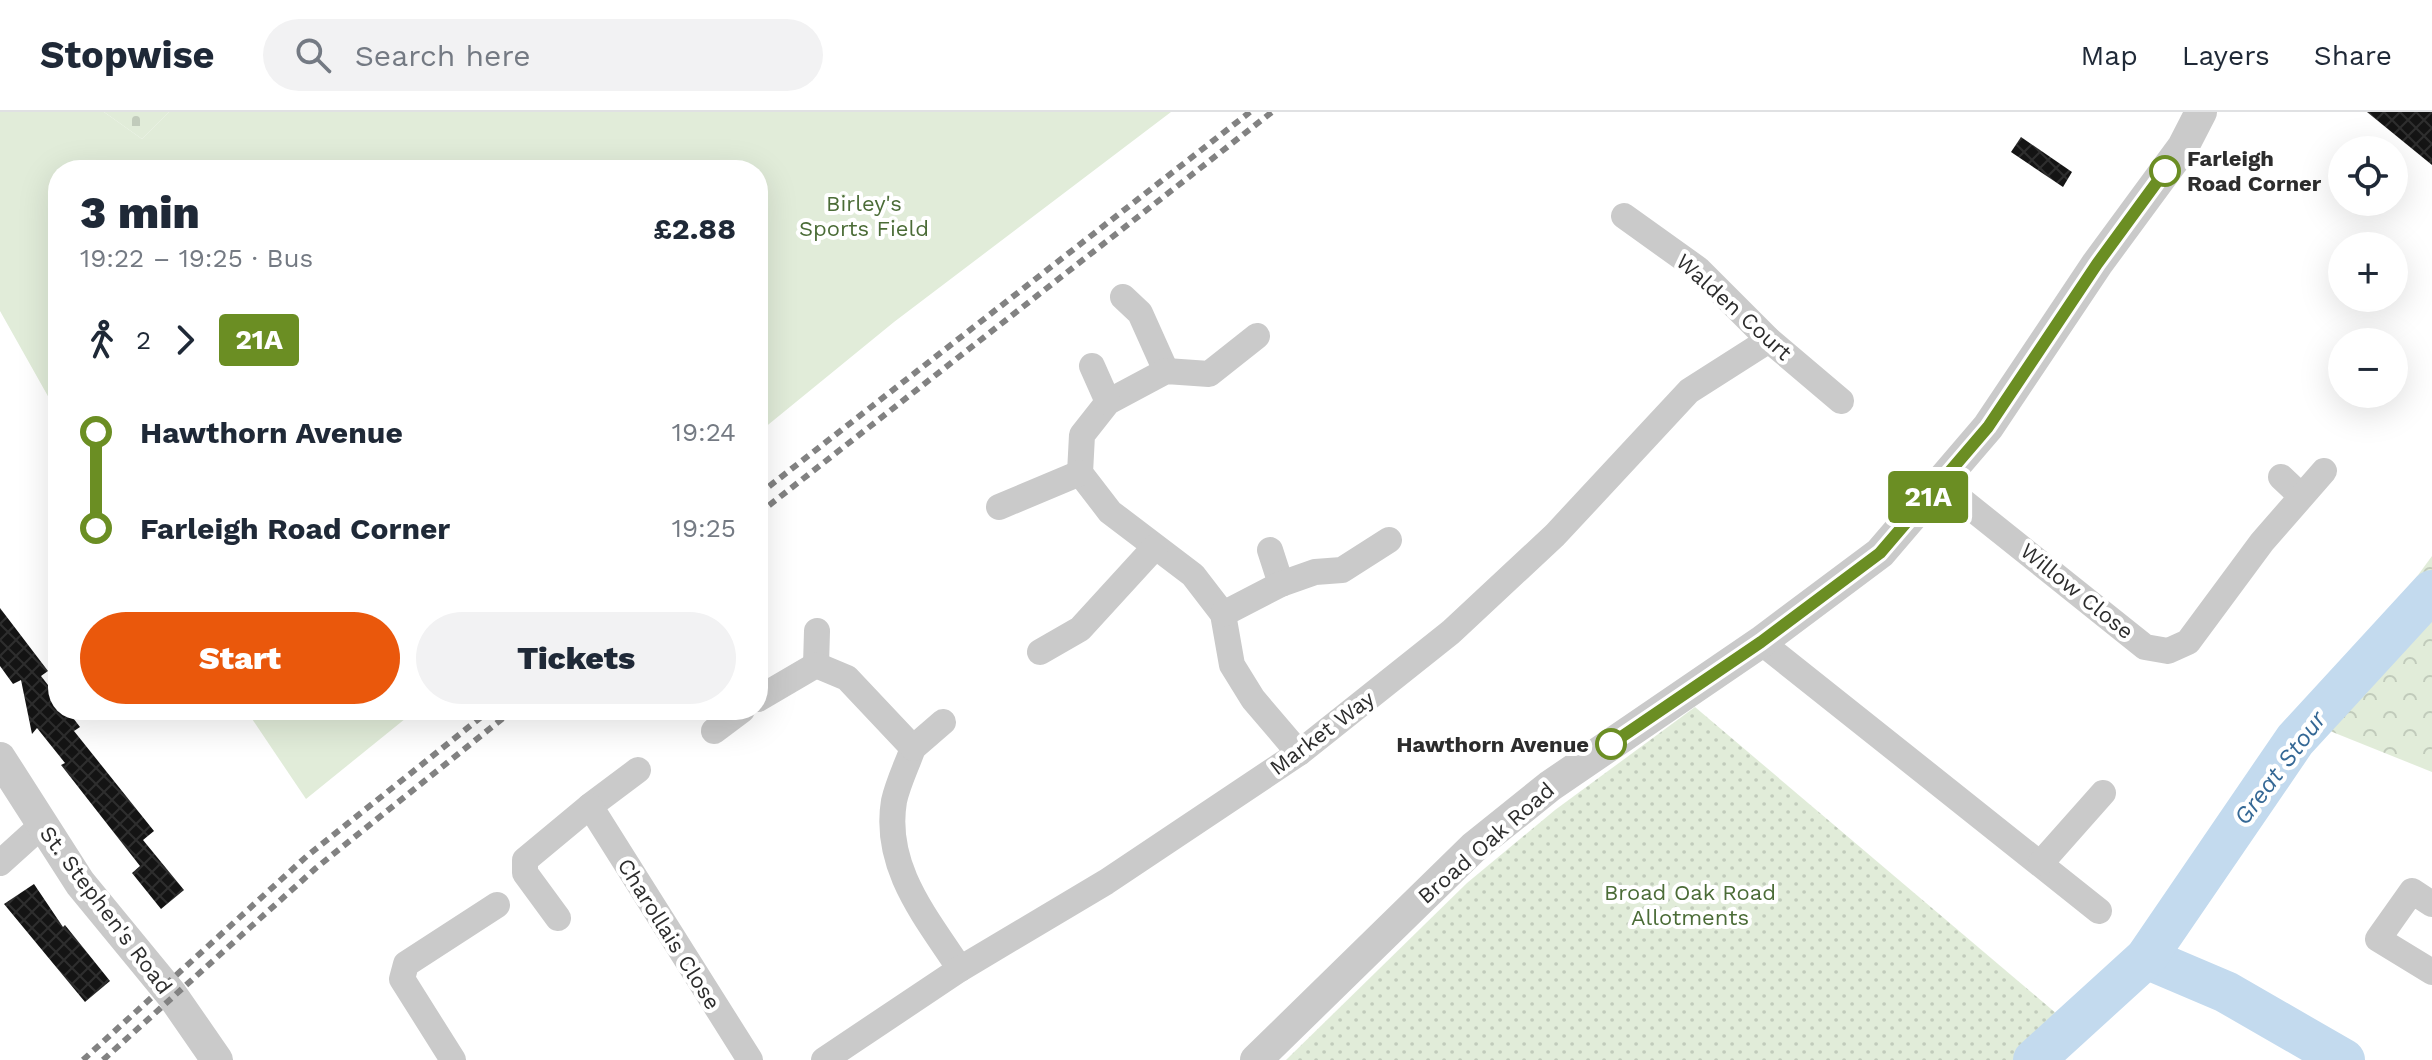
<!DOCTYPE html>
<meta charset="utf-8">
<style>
:root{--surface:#fff;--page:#f2f2f3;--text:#1f2937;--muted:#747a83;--line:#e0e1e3;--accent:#ea580c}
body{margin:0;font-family:"Work Sans",sans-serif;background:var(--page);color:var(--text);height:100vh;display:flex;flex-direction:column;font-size:30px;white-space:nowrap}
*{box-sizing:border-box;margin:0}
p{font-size:26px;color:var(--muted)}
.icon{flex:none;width:44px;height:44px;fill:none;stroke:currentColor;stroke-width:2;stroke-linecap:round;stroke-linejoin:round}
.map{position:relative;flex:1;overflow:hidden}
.sheet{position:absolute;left:48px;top:48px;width:720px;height:560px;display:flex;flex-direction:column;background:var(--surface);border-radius:32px;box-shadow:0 8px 32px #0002}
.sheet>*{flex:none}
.badge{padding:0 16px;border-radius:6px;font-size:28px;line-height:52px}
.fabs{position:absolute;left:2328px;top:24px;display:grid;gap:16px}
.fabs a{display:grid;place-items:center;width:80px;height:80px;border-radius:50%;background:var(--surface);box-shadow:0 8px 32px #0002;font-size:40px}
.map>.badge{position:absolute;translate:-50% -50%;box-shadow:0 0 0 4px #fff}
.legs{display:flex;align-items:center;gap:12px;height:88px;padding:0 32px;font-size:26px}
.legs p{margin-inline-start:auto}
.overview{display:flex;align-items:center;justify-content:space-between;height:136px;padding:0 32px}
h1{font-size:44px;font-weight:800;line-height:60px}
.primary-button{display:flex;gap:16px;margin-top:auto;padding:16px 32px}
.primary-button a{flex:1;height:92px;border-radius:48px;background:var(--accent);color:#fff;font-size:32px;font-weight:800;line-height:92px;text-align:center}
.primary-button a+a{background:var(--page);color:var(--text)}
ul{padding:0 32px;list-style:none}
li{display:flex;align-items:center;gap:28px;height:96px;font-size:30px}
li i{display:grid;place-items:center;width:12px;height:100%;margin:0 10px;background:currentColor}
li i::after{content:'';width:20px;height:20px;margin:-10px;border:6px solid;border-radius:50%;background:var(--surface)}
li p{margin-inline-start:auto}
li:first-child i{background:linear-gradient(#0000 50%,currentColor 0)}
li:last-child i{background:linear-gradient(currentColor 50%,#0000 0)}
header{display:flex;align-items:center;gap:48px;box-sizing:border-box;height:112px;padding:0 40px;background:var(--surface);border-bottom:2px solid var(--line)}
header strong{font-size:38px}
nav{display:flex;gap:44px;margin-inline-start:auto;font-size:28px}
.search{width:560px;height:72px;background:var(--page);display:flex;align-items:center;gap:20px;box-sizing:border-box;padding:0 28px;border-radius:44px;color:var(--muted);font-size:30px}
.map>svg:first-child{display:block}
.green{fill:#e1ecd9}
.forest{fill:url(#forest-crowns)}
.cemetery{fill:url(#cemetery-stones)}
.garden{fill:url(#garden-dots)}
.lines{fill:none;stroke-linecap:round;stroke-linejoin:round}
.river{stroke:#c3daee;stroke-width:42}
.building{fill:url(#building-cross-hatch)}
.minor{stroke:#cacaca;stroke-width:26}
.tertiary{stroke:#cacaca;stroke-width:32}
.rail{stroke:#828282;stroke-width:6;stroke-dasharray:8 6;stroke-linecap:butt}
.line-1-casing{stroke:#fff;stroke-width:18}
.line-1{stroke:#6b8e23;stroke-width:12}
.stop-1-dot{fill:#fff;stroke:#6b8e23;stroke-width:4}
.labels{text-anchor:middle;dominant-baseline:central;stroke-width:8;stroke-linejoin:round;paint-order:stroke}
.stop-label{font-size:22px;font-weight:bold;fill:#2d2d2d;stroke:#fff;text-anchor:start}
.park-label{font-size:22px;fill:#4b6c37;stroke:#fff}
.street-label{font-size:22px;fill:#2d2d2d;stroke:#fff}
.water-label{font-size:24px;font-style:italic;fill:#356895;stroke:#fff}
</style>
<header>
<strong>Stopwise</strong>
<div class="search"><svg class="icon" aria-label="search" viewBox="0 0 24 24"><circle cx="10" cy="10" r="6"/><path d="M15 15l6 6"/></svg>Search here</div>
<nav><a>Map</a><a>Layers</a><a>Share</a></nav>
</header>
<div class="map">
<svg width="2432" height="948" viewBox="0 0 2432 948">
<defs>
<pattern id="forest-crowns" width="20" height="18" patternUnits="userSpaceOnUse" patternTransform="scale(2)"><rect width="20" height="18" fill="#e1ecd9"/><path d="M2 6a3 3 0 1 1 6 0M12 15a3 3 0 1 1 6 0" fill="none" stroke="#c1cbbb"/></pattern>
<pattern id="cemetery-stones" width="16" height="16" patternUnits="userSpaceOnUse" patternTransform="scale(2)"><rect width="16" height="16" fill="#e1ecd9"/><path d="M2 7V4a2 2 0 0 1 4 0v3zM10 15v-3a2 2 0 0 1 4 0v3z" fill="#c1cbbb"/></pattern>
<pattern id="garden-dots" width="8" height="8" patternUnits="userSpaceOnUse" patternTransform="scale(2)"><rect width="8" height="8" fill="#e1ecd9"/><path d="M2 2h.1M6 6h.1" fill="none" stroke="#c1cbbb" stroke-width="1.8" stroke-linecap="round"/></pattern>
<pattern id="building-cross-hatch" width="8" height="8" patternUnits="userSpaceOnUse" patternTransform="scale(2)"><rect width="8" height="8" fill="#141414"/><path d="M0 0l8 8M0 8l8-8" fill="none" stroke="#2e2e2e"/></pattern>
</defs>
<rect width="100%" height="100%" fill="#fff"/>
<g class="green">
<path d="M 0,0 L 104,0 L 142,27 L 169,0 L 1171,0 L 894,210 L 758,321 L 758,58 L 58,58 L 58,302 L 0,199 Z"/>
<path d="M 246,598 L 416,598 L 306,687 Z"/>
</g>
<path class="forest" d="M 2432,444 L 2432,660 L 2310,611 Z"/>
<path class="cemetery" d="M 104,0 L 169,0 L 142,27 Z"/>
<path class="garden" d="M 1695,595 L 2064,908 L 2020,948 L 1286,948 L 1467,771 L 1555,698 Z"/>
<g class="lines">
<g class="river">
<path d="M 2146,846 L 2226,880 L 2344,948"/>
<path d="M 2034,948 L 2146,846 L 2295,628 L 2432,479"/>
</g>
</g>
<g class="building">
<path d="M 2367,0 L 2432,0 L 2432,53 Z"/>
<path d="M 2021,25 L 2072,60 L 2063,75 L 2011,40 Z"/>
<path d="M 0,496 L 48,559 L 41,564 L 58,586 L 58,598 L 67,598 L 80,615 L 74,619 L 154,719 L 143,728 L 184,778 L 161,797 L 132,761 L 140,754 L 61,653 L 65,651 L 37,616 L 32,622 L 21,568 L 13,572 L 0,554 Z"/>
<path d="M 34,772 L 63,815 L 65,813 L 110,869 L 85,890 L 4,792 Z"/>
</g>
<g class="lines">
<g class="minor">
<path d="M 1624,104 L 1698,157 L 1769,228 L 1841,289"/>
<path d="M 1123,185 L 1140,201 L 1166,259"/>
<path d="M 1257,224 L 1209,262 L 1166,259 L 1108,290 L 1082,323 L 1080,361 L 1110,400 L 1193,463 L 1223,502 L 1232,553 L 1253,587 L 1299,641"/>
<path d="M 1092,254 L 1108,290"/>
<path d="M 2281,365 L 2300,383"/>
<path d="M 1940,371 L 2145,535 L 2168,539 L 2188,530 L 2262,430 L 2324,359"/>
<path d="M 999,395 L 1080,361"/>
<path d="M 1270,438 L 1281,472"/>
<path d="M 1223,502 L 1281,472 L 1315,460 L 1342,458 L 1389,428"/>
<path d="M 1761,530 L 2099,799"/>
<path d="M 1040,540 L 1080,517 L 1155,435"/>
<path d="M 816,553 L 817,519"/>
<path d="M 758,587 L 816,553 L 847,566 L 913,636 C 907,653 898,671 894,689 C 883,755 926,805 960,857"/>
<path d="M 714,619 L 742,598"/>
<path d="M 913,636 L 943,610"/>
<path d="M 590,694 L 638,658"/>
<path d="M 0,751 L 41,714"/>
<path d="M 2041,751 L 2103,681"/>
<path d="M 2432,792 L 2412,779 L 2378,827 L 2432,860"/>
<path d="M 558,806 L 525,761 L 525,748 L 590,694 L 750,948"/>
<path d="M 453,948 L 402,867 L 406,852 L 497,793"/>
<path d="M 824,948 L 960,857 L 1106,770 L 1299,641 L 1451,520 L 1555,423 L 1689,279 L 1769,228"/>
</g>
<g class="tertiary">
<path d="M 0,646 L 80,771 L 172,883 L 217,948"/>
<path d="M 1256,948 L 1474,735 L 1550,674 L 1761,530 L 1880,441 L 1988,315 L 2097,152 L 2183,35 L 2201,0"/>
</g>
<g class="rail">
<path d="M 758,383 L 1250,0"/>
<path d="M 758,402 L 1272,0"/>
<path d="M 83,948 L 307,744 L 490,598"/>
<path d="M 103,948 L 316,756 L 513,598"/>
</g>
</g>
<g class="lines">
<defs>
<path id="line-1" d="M 1611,632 L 1761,530 L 1880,441 L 1988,315 L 2097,152 L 2165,59"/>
</defs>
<use href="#line-1" class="line-1-casing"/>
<use href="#line-1" class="line-1"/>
</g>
<g class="stop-1-dot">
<circle cx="2165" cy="59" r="14"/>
<circle cx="1611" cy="632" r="14"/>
</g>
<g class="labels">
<g class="stop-label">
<text x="2187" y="46">Farleigh<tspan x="2187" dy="25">Road Corner</tspan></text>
<text x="1589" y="632" text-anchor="end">Hawthorn Avenue</text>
</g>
<g class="park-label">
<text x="864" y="91">Birley's<tspan x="864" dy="25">Sports Field</tspan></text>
<text x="1690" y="780">Broad Oak Road<tspan x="1690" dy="25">Allotments</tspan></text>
</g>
<g class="street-label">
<text transform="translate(1734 195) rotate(42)">Walden Court</text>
<text transform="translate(2077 479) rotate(39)">Willow Close</text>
<text transform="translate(1322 621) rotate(-37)">Market Way</text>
<text transform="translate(1486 731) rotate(-41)">Broad Oak Road</text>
<text transform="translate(106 798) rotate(53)">St. Stephen's Road</text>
<text transform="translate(669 822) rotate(58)">Charollais Close</text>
</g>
<g class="water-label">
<text transform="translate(2280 656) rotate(-53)">Great Stour</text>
</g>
</g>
</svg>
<div class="fabs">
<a><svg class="icon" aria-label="locate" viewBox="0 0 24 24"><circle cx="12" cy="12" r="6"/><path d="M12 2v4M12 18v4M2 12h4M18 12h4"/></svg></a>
<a>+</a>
<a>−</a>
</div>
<b class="badge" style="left:1928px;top:385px;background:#6b8e23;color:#fff">21A</b>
<section class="sheet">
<div class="overview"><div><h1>3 min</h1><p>19:22 – 19:25 · Bus</p></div><b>£2.88</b></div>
<div class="legs"><svg class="icon" aria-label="walk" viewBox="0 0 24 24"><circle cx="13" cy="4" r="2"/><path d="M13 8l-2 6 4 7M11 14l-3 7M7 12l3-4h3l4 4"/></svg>2<svg class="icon" aria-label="forward" viewBox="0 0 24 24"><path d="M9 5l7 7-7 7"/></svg><b class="badge" style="background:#6b8e23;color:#fff">21A</b></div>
<ul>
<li><i style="color:#6b8e23"></i><b>Hawthorn Avenue</b><p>19:24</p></li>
<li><i style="color:#6b8e23"></i><b>Farleigh Road Corner</b><p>19:25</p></li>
</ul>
<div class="primary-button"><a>Start</a><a>Tickets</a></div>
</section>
</div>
